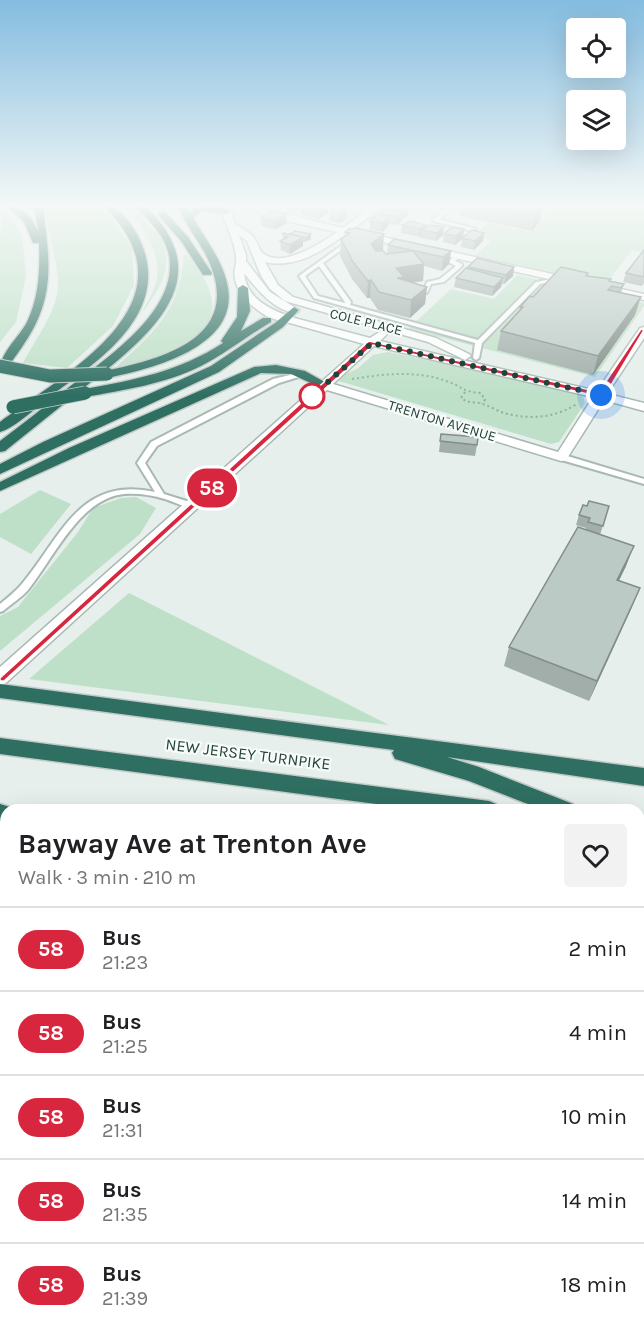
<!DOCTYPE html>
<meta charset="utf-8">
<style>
:root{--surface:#fff;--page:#f2f2f2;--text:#202124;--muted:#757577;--line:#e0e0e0}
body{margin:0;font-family:Karla,sans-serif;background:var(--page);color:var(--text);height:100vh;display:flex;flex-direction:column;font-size:22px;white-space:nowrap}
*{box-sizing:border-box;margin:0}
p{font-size:20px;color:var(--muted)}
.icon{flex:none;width:33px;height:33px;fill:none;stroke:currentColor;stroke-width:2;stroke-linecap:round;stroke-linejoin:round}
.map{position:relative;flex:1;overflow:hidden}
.panel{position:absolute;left:0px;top:804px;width:645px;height:534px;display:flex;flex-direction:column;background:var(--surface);border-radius:18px 18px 0 0;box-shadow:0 6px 24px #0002}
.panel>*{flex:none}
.badge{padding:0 12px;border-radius:20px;font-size:21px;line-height:39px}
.controls{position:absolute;left:566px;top:18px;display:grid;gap:12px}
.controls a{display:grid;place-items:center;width:60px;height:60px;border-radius:6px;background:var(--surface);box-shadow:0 6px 24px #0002;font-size:30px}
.you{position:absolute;width:30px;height:30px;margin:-15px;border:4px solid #fff;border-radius:50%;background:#1a73e8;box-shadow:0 0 0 9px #1a73e833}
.map>.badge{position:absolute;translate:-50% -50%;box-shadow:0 0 0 3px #fff}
.round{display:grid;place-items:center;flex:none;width:63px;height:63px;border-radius:6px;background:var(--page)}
.head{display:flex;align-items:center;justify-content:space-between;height:102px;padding:0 18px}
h1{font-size:28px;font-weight:700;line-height:45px}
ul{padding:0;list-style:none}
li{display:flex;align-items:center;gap:18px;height:84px;padding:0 18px;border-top:2px solid var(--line)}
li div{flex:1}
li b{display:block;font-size:22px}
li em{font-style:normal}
li .badge{min-width:66px;font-weight:700;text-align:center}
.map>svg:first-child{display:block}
.green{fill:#bfe0c8}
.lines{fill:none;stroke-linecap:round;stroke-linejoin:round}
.service-casing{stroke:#a8b8b2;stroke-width:4}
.minor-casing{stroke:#a8b8b2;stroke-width:3}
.tertiary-casing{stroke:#a8b8b2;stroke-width:3}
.secondary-casing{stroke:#a4bbb3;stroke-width:3}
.motorway-casing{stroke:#c2cac8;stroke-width:3}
.path{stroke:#86b3a5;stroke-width:2;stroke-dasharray:2 3;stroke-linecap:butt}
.service{fill:#fff;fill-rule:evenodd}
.minor{fill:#fff;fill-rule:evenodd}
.tertiary{fill:#fff;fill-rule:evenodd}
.secondary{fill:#fff;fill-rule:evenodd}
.motorway{fill:#2f6f62;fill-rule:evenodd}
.rail-casing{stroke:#5f7d75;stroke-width:9}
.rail{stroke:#f7fbf9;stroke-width:7;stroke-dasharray:21;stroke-linecap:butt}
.motorway-bridge-casing{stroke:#c2cac8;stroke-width:15;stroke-linecap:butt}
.motorway-bridge{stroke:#2f6f62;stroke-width:13}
.wall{fill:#a1aea9}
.shaded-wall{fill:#838d89}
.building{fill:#bbcac4;stroke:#838d89;stroke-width:1.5}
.line{fill:#d7263d;stroke:#fff;stroke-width:1.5}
.walk{stroke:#24423a;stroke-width:6;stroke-dasharray:0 10.8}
.stop-dot{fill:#fff;stroke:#d7263d;stroke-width:3}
.labels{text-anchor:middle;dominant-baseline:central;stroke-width:4.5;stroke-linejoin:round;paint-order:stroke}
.far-street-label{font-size:14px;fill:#24423a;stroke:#f7fbf9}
.street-label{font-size:16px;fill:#24423a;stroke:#f7fbf9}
</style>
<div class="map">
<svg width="644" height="1338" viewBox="0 0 644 1338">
<rect width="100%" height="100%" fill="#e6efeb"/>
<g class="green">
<path d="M 45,207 L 98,207 L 108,214 L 132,247 L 134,285 L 113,326 L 67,368 L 23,363 C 34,342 52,318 57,295 C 62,269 47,234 45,207 Z"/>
<path d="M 124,207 L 135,207 L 153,231 L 156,231 C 178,263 161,287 142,313 C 147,302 155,290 157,278 C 161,253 142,222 124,207 Z"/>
<path d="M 557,207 L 644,207 L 644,253 L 632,250 L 606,284 L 476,255 L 492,240 L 474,236 L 488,223 L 531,232 Z"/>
<path d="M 0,211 L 10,215 L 22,235 L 26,276 L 16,322 L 0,342 L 0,235 L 2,225 Z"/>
<path d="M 184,255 L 191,255 C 200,270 215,293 212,311 C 204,347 146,360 116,367 C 154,332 180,311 184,255 Z"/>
<path d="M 517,275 L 644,303 L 644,306 L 595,377 L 408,329 L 451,289 L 494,299 Z"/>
<path d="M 388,352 L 571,390 L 583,396 L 585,403 L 559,442 L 551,444 L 339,381 L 342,375 L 357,369 L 373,355 Z"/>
<path d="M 40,490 L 71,504 L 31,554 L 0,537 L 0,514 Z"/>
<path d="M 136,497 L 156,508 L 140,534 L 0,651 L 0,616 L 18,607 L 78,532 L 93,508 L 121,498 Z"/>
<path d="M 129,593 L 389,725 L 29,679 Z"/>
</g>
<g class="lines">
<defs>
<g id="service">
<path d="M 420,207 L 445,210 L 449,207 L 455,207 L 439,219 L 476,229 L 473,231 L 433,221 L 433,219 L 442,213 Z"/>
<path d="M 352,238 L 355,240 L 354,241 L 323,263 L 351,302 L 350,305 L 478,340 L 536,282 L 562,277 L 565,279 L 540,284 L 482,343 L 479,358 L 476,360 L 473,358 L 475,343 L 314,298 L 299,276 ZM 319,266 L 345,302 L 345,303 L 318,296 L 305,276 Z"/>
<path d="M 455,255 L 460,256 L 455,261 L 462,264 L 462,266 L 444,282 L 431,284 L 427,293 L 423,293 L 427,282 L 440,279 L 456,266 L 448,262 Z"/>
<path d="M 303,372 L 307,374 L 305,375 L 279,383 L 157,446 L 145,463 L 164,494 L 196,504 L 196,508 C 186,509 175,502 165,499 C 152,495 138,493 124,494 C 80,498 53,559 28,590 C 21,598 11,604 3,611 L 0,612 L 0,604 C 7,598 15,592 21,585 C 61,538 79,475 155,492 L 137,463 L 151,442 L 273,379 Z"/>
<path d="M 558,455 L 564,455 L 644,479 L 644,484 L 558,459 Z"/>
<path d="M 0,1233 L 6,1235 L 6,1253 L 0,1251 Z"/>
<path d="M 182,1332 L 202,1332 L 200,1338 L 180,1338 Z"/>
<path d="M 286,1332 L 311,1332 L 313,1338 L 288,1338 Z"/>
</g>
<g id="minor">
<path d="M 244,207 L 258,207 L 343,228 L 371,207 L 381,207 L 352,230 L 644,294 L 644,300 L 346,234 C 323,251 295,269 265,262 L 278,285 L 293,297 L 436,338 L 469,354 L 471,356 L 465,360 L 428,342 L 285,301 L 270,289 L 261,276 L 247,241 L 229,228 L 229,224 C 237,223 252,233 256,241 C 258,243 258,247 260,250 C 277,272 320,244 337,232 L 273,218 Z"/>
<path d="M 644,327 L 644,338 L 611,388 L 609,391 L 601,391 L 599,388 L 640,328 Z"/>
</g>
<path id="tertiary" d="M 287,316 L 370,338 L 381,331 L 387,334 L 380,341 L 597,391 L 601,385 L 609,385 L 611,388 L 608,394 L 644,403 L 644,411 L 604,400 L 566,460 L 561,461 L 327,390 L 6,683 L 0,685 L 0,667 L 364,344 L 283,321 L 282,319 ZM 374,346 L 593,397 L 558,452 L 333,384 Z"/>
<path id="secondary" d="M 220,207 L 229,207 L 246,255 L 246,261 L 270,292 L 299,310 L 298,312 C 277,315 255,287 244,273 C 247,299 269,309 291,317 L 291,321 C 270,325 239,300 235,279 C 233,271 237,264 236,256 C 234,240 225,223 220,207 Z"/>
<g id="motorway">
<path d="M 8,207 C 24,207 32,217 38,232 L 35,207 L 43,207 C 50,262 56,299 22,347 C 16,355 9,368 0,371 C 0,352 18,339 27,322 C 39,297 40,270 39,243 L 33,243 L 24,222 Z"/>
<path d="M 105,207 L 115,207 C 130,220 141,237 146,257 C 161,320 96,363 52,395 C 39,405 15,428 0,432 L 0,422 C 70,370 199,302 105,207 Z"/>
<path d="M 137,207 L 146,207 C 214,272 162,325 105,371 C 161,359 241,339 210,264 C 202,244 186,227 179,207 L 187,207 L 189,211 C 198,204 221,205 230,211 L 226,214 L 201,211 L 193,218 C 206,240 224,262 228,288 C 238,348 150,369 107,378 L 101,374 L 5,451 L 0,452 L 0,441 C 23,424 45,406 68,388 C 105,359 179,311 169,256 C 165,235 150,222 137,207 Z"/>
<path d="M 159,212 L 165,212 L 188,237 L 212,273 L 211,275 L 203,275 L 181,241 L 159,216 Z"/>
<path d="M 243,285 L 248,288 L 250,311 L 241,331 L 263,318 L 271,318 L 271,322 C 247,336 225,354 201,366 C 165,384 124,390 85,397 L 79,393 L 85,389 C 135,380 180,371 223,343 L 221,341 L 237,317 L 238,288 Z"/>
<path d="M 294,307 L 299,310 L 283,327 L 219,372 L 0,474 L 0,464 L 43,442 L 211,366 L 275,323 Z"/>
<path d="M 276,365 L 305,371 L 330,385 L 324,389 L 291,374 L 261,373 L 0,491 L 0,482 L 69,448 L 254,367 Z"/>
<path d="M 0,684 L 644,768 L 644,786 L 447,757 L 479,767 L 573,804 L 576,810 L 543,810 L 469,781 L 395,759 L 392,753 L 394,750 L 0,698 Z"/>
<path d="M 0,738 L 489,801 L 496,804 L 499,810 L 421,810 L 0,754 Z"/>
<path d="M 0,804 L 13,808 L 15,810 L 6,810 L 6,823 L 0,822 Z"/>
<path d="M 639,831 L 644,833 L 644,853 L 639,851 Z"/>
<path d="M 0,850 L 6,852 L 6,872 L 0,870 Z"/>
<path d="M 639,910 L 644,911 L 644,933 L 639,932 Z"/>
<path d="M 0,914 L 6,916 L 6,938 L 0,936 Z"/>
<path d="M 639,963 L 644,964 L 644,988 L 639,987 Z"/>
<path d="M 0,993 L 6,994 L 6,1018 L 0,1017 Z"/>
<path d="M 639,1073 L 644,1074 L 644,1100 L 639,1099 Z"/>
<rect x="639" y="1123" width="5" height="28"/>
<path d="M 639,1160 L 644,1161 L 644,1189 L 639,1188 Z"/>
</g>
</defs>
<use href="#service" class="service-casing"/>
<use href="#minor" class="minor-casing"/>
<use href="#tertiary" class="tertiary-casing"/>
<use href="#secondary" class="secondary-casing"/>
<use href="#motorway" class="motorway-casing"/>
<g class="path">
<path d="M 352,379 C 384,374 415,370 446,381 C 462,386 462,392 481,393 L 485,400 L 481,403"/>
<path d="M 465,392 L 461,398 C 469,404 474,401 483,404 C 490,406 497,411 504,413 C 531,420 554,418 577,404"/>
</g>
<use href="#service" class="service"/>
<use href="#minor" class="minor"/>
<use href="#tertiary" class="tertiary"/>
<use href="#secondary" class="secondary"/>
<use href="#motorway" class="motorway"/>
<defs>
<g id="rail">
<path d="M 0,1127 L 6,1129"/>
<path d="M 0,1171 L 6,1173"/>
<path d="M 639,1304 L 644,1305"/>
<path d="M 639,1319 L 644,1320"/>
</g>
</defs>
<use href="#rail" class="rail-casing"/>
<use href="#rail" class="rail"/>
<defs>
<g id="motorway-bridge">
<path d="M 0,366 L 50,376 L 107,374"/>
<path d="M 13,407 L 85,393"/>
</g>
</defs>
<use href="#motorway-bridge" class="motorway-bridge-casing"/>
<use href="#motorway-bridge" class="motorway-bridge"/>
</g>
<g class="wall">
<path d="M 273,207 L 328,207 L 328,213 L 319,219 L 301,215 L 301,208 L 293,213 L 286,211 L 285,208 L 281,210 L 273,208 Z"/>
<path d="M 388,207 L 408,207 L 408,215 L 403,219 L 402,219 L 402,221 L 396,225 L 389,224 L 388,226 L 382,232 L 370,229 L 370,221 L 372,218 L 379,215 L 379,213 L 388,210 Z"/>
<path d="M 461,207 L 543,207 L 540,221 L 532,231 L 460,216 Z"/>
<path d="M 347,209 L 347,218 L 340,223 L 330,221 L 330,212 Z"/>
<path d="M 261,218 L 287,223 L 275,229 L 261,226 Z"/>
<path d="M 402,225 L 425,228 L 443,235 L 436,241 L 421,238 L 421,236 L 419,237 L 401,233 Z"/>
<path d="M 349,229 L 383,251 L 386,254 L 387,254 L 388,245 L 451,251 L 449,264 L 442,271 L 424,266 L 423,281 L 412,283 L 427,287 L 425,304 L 410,318 L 378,310 L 370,298 L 367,298 L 352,279 L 340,256 L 341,239 L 345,236 L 345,232 Z"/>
<path d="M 290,234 L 311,234 L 311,239 L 305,242 L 303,242 L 303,246 L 290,254 L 281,250 L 280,241 L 283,240 L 283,235 Z"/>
<path d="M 444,234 L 463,238 L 483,241 L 474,250 L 461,247 L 462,239 L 455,245 L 443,242 Z"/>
<path d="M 644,250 L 644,283 L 642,286 L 623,282 L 626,273 Z"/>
<path d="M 468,267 L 514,267 L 513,276 L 504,284 L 502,284 L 501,287 L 492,296 L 454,287 L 456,278 L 468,269 Z"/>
<path d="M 588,276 L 611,279 L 610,281 L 624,284 L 621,293 L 635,315 L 593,375 L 497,350 L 501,331 L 519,312 L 520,307 L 533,297 Z"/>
<path d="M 441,434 L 477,445 L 475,456 L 439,452 Z"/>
<path d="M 587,506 L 609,506 L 600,535 L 626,566 L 619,580 L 632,607 L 589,701 L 504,666 L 509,647 L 586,530 L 586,528 L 576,525 L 579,515 Z"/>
</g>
<g class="shaded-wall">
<path d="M 293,207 L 301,207 L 301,208 L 293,213 Z"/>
<path d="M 323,207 L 328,207 L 328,213 L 319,219 L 319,210 Z"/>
<path d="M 408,207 L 408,215 L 403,219 L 404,210 Z"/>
<path d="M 541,207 L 543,207 L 540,221 L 532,231 L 535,215 Z"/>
<path d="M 347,209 L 347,218 L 340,223 L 340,214 Z"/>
<path d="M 402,213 L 402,221 L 396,225 L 397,217 Z"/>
<path d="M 286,214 L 287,223 L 275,229 L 274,221 Z"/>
<path d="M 389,218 L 388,226 L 382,232 L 382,223 Z"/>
<path d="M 425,225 L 424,230 L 421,230 L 421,236 L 419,237 L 420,229 Z"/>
<path d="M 444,227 L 443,235 L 436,241 L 437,233 Z"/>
<path d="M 464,229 L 463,238 L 455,245 L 456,236 Z"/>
<path d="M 484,233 L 483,241 L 474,250 L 475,241 Z"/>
<path d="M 311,234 L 311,239 L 305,242 L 305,238 Z"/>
<path d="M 384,234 L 383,251 L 370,261 L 371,244 Z"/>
<path d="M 303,237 L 303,246 L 290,254 L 290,245 Z"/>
<path d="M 451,251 L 449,264 L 442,271 L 443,257 Z"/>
<path d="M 424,264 L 423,281 L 396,285 L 396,268 Z"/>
<path d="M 514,267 L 513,276 L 504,284 L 506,275 Z"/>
<path d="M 503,278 L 501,287 L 492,296 L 494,287 Z"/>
<path d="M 371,280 L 370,298 L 367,298 L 368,281 Z"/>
<path d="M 427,287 L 425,304 L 410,318 L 411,300 Z"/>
<path d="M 641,297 L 635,315 L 593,375 L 598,356 Z"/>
<path d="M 634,546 L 626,566 L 610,599 L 617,580 Z"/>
<path d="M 640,588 L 632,607 L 589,701 L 597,681 Z"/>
</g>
<g class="building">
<path d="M 305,207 L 323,207 L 319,210 Z"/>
<path d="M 337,207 L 338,207 L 347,209 L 340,214 L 330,212 Z"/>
<path d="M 390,207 L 408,207 L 404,210 Z"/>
<path d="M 497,207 L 541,207 L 535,215 Z"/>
<path d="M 385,209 L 402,213 L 397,217 L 379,213 Z"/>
<path d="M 270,211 L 286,214 L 274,221 L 261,218 Z"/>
<path d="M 377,215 L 389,218 L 382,223 L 370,221 L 374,218 L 372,218 Z"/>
<path d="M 411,221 L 425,225 L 420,229 L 402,225 Z"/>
<path d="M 429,225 L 444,227 L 437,233 L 421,230 Z"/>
<path d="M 452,227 L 464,229 L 456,236 L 444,234 Z"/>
<path d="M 356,228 L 384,234 L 371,244 L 376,251 L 383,251 L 386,254 L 413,251 L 424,264 L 396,268 L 404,277 L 397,278 L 427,287 L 411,300 L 379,292 L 371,280 L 368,281 L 353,262 L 341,239 L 350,233 L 345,232 L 349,229 Z"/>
<path d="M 472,230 L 484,233 L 475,241 L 462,238 Z"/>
<path d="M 295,231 L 311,234 L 305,238 L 290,234 Z"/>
<path d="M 283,233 L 303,237 L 290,245 L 280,241 L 288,237 L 283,235 Z"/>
<path d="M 394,239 L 451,251 L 443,257 L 388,245 Z"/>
<path d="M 644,250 L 644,277 L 626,273 Z"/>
<path d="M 477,258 L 514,267 L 506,275 L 468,267 Z"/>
<path d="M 561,267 L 588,273 L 586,276 L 611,279 L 609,281 L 624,284 L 621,288 L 612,286 L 608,290 L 641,297 L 598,356 L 501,331 L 523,307 L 520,307 L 530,296 L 533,297 Z"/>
<path d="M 466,268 L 503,278 L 494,287 L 456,278 Z"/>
<path d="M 441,434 L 478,437 L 477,445 L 440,441 Z"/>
<path d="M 589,501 L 609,506 L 603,526 L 588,522 L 590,518 L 579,515 L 583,505 L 587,506 Z"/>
<path d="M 578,527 L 634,546 L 617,580 L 640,588 L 597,681 L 509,647 Z"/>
</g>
<linearGradient id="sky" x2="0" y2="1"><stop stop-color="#84bce0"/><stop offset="0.52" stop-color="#f4f8f6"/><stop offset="1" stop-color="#f4f8f6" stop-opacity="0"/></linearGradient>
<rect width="644" height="395" fill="url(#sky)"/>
<path class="line" d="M 641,329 L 644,330 L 604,397 L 601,397 L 373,345 L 4,681 L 0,681 L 0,678 L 369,341 L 599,392 Z"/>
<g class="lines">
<path class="walk" d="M 312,396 L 372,343 L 601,395"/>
</g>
<circle class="stop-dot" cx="312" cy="396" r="12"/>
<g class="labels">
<g class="far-street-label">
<text transform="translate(366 322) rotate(14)">COLE PLACE</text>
<text transform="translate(442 421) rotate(17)">TRENTON AVENUE</text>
</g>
<g class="street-label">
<text transform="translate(248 754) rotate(7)">NEW JERSEY TURNPIKE</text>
</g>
</g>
</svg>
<div class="controls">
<a><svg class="icon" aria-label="locate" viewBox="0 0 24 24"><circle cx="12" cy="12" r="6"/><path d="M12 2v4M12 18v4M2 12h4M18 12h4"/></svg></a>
<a><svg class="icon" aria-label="layers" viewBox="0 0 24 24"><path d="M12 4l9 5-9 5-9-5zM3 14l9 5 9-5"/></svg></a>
</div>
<div class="you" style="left:601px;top:395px"></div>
<b class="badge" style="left:212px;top:488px;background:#d7263d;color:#fff">58</b>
<section class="panel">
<div class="head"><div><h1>Bayway Ave at Trenton Ave</h1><p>Walk · 3 min · 210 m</p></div><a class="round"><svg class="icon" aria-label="heart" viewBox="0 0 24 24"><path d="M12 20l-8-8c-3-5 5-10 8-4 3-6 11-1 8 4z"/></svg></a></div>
<ul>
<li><span class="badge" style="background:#d7263d;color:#fff">58</span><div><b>Bus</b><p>21:23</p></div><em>2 min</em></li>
<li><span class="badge" style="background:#d7263d;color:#fff">58</span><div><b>Bus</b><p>21:25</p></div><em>4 min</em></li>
<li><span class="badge" style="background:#d7263d;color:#fff">58</span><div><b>Bus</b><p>21:31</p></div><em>10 min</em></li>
<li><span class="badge" style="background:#d7263d;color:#fff">58</span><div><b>Bus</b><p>21:35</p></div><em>14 min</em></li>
<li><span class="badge" style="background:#d7263d;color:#fff">58</span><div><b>Bus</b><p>21:39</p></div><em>18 min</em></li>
</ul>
</section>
</div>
